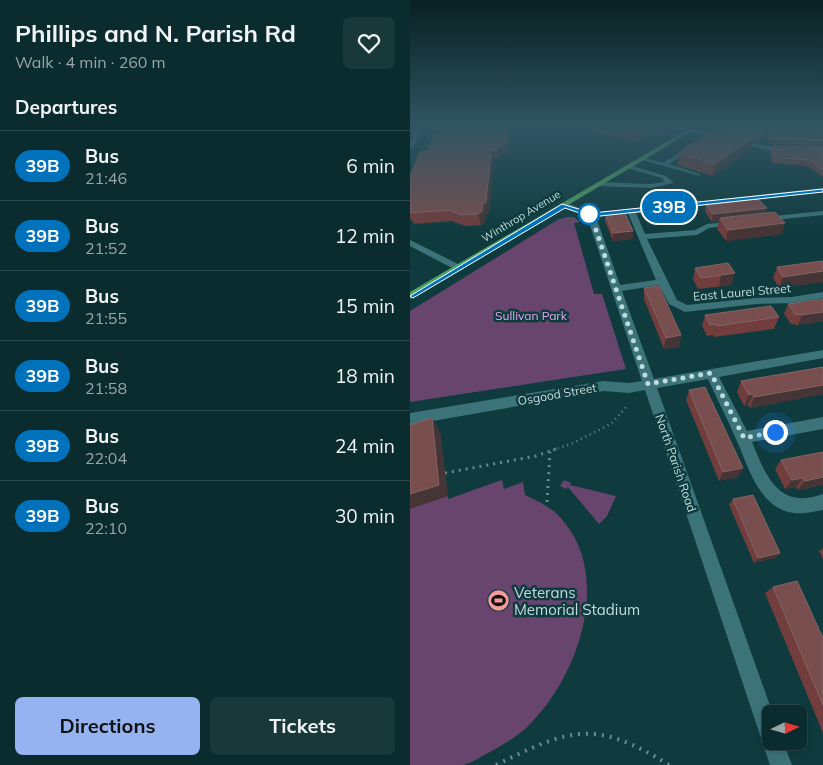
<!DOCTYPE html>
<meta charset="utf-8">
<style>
:root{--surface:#0b2c2e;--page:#19383a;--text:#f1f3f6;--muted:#9aa7aa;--line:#2b484a;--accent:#95b2f1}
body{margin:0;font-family:Mulish,sans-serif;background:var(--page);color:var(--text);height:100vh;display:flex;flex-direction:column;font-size:19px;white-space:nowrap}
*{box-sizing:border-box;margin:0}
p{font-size:16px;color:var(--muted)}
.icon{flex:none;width:28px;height:28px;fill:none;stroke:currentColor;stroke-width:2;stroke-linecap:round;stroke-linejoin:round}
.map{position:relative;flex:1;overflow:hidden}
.panel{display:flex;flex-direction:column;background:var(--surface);width:410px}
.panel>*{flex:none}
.badge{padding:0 10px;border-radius:16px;font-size:18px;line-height:32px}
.needle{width:32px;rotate:85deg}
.controls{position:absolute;left:352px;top:705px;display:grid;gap:10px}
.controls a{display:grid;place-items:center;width:45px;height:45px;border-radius:8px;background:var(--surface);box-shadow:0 2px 12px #0003,0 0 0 1px var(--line);font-size:25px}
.you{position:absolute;width:25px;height:25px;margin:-12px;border:4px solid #fff;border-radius:50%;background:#1a73e8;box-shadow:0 0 0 8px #1a73e833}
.map>.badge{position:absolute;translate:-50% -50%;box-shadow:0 0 0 2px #fff}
h2{padding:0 15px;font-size:19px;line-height:45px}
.round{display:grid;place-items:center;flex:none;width:52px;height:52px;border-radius:8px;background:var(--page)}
.overview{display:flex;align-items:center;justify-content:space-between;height:85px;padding:0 15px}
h1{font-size:24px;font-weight:700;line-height:38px}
.primary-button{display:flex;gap:10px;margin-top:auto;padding:10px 15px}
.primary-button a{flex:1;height:58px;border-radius:8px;background:var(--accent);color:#111;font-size:20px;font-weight:700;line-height:58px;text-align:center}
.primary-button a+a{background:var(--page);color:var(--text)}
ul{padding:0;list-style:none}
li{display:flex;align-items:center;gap:15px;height:70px;padding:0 15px;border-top:1px solid var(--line)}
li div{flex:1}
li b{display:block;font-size:19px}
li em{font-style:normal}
li .badge{min-width:55px;font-weight:700;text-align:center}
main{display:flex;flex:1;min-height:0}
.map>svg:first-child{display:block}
.green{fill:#67456c}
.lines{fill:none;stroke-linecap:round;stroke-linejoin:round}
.path-far2{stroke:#688c8e;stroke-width:2.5;stroke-dasharray:1 4;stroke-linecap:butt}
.path-far1{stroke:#688c8e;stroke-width:3;stroke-dasharray:2 5;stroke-linecap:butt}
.path{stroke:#688c8e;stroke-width:4;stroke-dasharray:2 6;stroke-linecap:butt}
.minor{fill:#3c7378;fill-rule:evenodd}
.major{fill:#51a064;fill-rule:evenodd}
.wall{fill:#713d3d}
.shaded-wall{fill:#463536}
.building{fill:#794e4e;stroke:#846465}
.line{fill:#0072bc;stroke:#fff}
.walk{stroke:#c0dcde;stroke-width:5;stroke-dasharray:0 9}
.stop-dot{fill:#fff;stroke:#0072bc;stroke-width:2.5}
.labels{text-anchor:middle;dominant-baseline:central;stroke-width:5;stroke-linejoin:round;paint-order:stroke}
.far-street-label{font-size:11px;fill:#c0dcde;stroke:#0f3b3e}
.street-label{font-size:12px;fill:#c0dcde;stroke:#0f3b3e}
.park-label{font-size:12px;fill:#e3a8ec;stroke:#0f3b3e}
.near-poi-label{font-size:15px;fill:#c0dcde;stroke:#0f3b3e;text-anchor:start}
</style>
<main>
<section class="panel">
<div class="overview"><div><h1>Phillips and N. Parish Rd</h1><p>Walk · 4 min · 260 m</p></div><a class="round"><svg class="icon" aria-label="heart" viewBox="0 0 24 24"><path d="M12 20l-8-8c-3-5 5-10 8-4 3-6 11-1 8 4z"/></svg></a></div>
<h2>Departures</h2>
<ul>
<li><span class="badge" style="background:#0072bc;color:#fff">39B</span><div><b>Bus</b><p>21:46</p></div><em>6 min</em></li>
<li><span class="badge" style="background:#0072bc;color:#fff">39B</span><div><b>Bus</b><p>21:52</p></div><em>12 min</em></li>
<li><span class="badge" style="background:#0072bc;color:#fff">39B</span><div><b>Bus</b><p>21:55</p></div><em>15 min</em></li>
<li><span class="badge" style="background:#0072bc;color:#fff">39B</span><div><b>Bus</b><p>21:58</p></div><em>18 min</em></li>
<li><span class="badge" style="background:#0072bc;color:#fff">39B</span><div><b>Bus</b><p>22:04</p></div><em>24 min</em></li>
<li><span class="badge" style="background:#0072bc;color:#fff">39B</span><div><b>Bus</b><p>22:10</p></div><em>30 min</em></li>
</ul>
<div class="primary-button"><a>Directions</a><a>Tickets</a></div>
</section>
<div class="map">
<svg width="413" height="765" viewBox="0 0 413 765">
<rect width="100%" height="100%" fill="#0f3b3e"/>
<g class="green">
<path d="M 157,217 L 164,217 L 170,222 L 164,223 L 184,294 L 192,294 L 216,369 L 0,402 L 0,311 L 149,219 Z"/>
<path d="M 30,432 L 38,499 L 92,480 L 94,489 L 113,482 L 115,495 C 127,501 139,506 148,515 C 206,574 168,680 115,729 C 105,738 92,745 80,752 C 72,756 62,763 53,765 C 37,765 17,765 0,765 L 0,441 Z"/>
<path d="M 154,480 L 161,483 L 160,485 L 206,496 L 197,516 L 189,524 L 158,487 L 156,489 L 150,486 Z"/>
</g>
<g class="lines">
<path class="path-far2" d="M 143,450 L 161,444 L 201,424 L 217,406"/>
<g class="path-far1">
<path d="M 35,473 L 126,456 L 146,449"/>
<path d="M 137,502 L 140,452"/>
</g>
<path class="path" d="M 86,765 C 161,728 185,719 259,765"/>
<g class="minor">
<path d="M 9,127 L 15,127 L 3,147 L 0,149 L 0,142 Z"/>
<path d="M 263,127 L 273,127 L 356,146 L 413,147 L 413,151 L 356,150 Z"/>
<path d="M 274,150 L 279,151 L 259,164 L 290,174 L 290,176 L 229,159 L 232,157 L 253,163 Z"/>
<path d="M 219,165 L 256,176 L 264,183 L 240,188 L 189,186 L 185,184 L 189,182 L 240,184 L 255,182 L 252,178 L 217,168 L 216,167 Z"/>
<path d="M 413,188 L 413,192 L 226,213 L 235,234 L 285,230 L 297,224 L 324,221 L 328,223 L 324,225 L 299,228 L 287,235 L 237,239 L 267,300 L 277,305 L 346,298 L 382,297 L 413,292 L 413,298 L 382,303 L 346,304 L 275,312 L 259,304 L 249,285 L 212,291 L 244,379 L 413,350 L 413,358 L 309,377 L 337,431 L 413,417 L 413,429 L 342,442 C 351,463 362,497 390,498 C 398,499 406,496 413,494 L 413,510 C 401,512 390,515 378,512 C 347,503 338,465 326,439 C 317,418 307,399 298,379 L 247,388 L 363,714 L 361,714 L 361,741 L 373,741 L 382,765 L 360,765 L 235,390 L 219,393 L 194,391 L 0,425 L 0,413 L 194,381 L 219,383 L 232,381 L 177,216 L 151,207 L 151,203 L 157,203 L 182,213 ZM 218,213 L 246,280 L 210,285 L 186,217 Z"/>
<path d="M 413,211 L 413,215 L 354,221 L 350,219 L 354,217 Z"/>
<path d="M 0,240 L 52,266 L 54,268 L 52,270 L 46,270 L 0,246 Z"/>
</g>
<path class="major" d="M 282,127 L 289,127 L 0,299 L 0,292 Z"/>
</g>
<g class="wall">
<path d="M 31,127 L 100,127 L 97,154 L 89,156 L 89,158 L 85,158 L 83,161 L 79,213 L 76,214 L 75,222 L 71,225 L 55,226 L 42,221 L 4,224 L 1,219 L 0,219 L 0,176 L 18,151 Z"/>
<path d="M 179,127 L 260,127 L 247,135 L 245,131 L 245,132 L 227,142 L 180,130 Z"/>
<path d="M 326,127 L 413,130 L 413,146 L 359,144 L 358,135 L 348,142 L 343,141 L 341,148 L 303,176 L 267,165 L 269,153 L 320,132 L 321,131 Z"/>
<path d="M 362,146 L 413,147 L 413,177 L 398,166 L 362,163 L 360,152 Z"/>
<path d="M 296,205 L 356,213 L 372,234 L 316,241 L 307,229 L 309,221 L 302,222 L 295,212 Z"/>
<path d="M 195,213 L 223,239 L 203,241 L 195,221 Z"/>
<path d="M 413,262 L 413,282 L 369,288 L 363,278 L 367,267 Z"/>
<path d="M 318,263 L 322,285 L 288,289 L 283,279 L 285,268 Z"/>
<path d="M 234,288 L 271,335 L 269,347 L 254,349 L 234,299 Z"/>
<path d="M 413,299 L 413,321 L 388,325 L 381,324 L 374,314 L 378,304 Z"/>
<path d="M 295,315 L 369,317 L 364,329 L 304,337 L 303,335 L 297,336 L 292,326 Z"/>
<path d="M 413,367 L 413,394 L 340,408 L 338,405 L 334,406 L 327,392 L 331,381 Z"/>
<path d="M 279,390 L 328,477 L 309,481 L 276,400 Z"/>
<path d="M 413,452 L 413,485 L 388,490 L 386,487 L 375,489 L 365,469 L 371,460 Z"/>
<path d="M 323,499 L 370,553 L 365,558 L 344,563 L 319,505 Z"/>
<path d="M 413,548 L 413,559 L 409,551 Z"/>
<path d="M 363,587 L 413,638 L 413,733 L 355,593 Z"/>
</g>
<g class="shaded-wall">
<path d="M 97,127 L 100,127 L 97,154 L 89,156 L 89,158 L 87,147 Z"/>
<path d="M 238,127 L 245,127 L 245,132 L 227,142 L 227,133 Z"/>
<path d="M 251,127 L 260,127 L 247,135 L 248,129 Z"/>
<path d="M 359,129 L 358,135 L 348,142 L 350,137 Z"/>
<path d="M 344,137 L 341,148 L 303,176 L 305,164 Z"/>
<path d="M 83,149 L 85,158 L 83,161 L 79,213 L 76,214 L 75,222 L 71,225 L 68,214 L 73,204 L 81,152 Z"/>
<path d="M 357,208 L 355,216 L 310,218 L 309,221 L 302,222 L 303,214 Z"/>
<path d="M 375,223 L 372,234 L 316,241 L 318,230 Z"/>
<path d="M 223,231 L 223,239 L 203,241 L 203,233 Z"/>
<path d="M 413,271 L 413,282 L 369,288 L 373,277 Z"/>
<path d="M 325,273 L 322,285 L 309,287 L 311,275 Z"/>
<path d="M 413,312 L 413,321 L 388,325 L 392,315 Z"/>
<path d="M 271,335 L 269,347 L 254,349 L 256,338 Z"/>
<path d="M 413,385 L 413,394 L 340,408 L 344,397 Z"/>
<path d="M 343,394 L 338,405 L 334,406 L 339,395 Z"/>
<path d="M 22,418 L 30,432 L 38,496 L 0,509 L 0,494 Z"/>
<path d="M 333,468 L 328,477 L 309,481 L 313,472 Z"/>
<path d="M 413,477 L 413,485 L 388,490 L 395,481 Z"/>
<path d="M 393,478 L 386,487 L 375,489 L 382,480 Z"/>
<path d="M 370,553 L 365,558 L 344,563 L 348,558 Z"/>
</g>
<g class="building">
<path d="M 31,127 L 97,127 L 96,144 L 87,147 L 87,149 L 83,149 L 81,152 L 76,202 L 73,204 L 72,211 L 68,214 L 51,215 L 39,210 L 0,213 L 1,208 L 0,208 L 0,176 L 10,152 L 18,151 L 24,135 L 28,134 Z"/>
<path d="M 204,127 L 238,127 L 227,133 Z"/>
<path d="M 326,127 L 408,127 L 413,130 L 413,140 L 360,139 L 359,129 L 350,137 L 321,131 Z"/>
<path d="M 308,129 L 344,137 L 305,164 L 269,153 L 299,133 Z"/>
<path d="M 362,146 L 413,147 L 413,170 L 400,160 L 364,158 Z"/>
<path d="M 348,199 L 357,208 L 303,214 L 296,205 Z"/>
<path d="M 214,211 L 223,231 L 203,233 L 195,213 Z"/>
<path d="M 365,212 L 375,223 L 318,230 L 310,218 Z"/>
<path d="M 412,261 L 413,262 L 413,271 L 373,277 L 367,267 Z"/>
<path d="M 318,263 L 325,273 L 291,278 L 285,268 Z"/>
<path d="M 249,286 L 271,335 L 256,338 L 234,288 Z"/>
<path d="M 413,299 L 413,312 L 392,315 L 385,314 L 378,304 Z"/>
<path d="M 361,306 L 369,317 L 307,326 L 306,324 L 300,325 L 295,315 Z"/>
<path d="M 413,367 L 413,385 L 344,397 L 343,394 L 339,395 L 331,381 Z"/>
<path d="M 295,387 L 333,468 L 313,472 L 279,390 Z"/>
<path d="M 22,418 L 29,485 L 0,494 L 0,425 Z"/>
<path d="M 413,452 L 413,477 L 395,481 L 393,478 L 382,480 L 371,460 Z"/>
<path d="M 343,495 L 370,553 L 348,558 L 323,499 Z"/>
<path d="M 387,581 L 413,638 L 413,705 L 363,587 Z"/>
</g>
<linearGradient id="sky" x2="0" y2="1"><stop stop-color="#082022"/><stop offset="0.54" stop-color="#315563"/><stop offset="1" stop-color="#315563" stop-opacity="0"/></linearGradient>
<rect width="413" height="234" fill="url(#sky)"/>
<path class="line" d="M 413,189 L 413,192 L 181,217 L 155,208 L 3,298 L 0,296 L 152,204 L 182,213 Z"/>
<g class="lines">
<path class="walk" d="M 179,214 L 181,215 L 238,384 L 301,373 L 334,438 L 365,432"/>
</g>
<defs>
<symbol id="stadium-disc" viewBox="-11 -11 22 22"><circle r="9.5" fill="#f59b98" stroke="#0f3b3e"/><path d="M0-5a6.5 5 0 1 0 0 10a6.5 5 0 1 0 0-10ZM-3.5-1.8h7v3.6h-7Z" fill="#111"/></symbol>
</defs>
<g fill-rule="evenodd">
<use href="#stadium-disc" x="76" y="588" width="25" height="25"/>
</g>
<circle class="stop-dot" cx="179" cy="214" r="10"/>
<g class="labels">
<g class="far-street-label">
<text transform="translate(111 216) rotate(-31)">Winthrop Avenue</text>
</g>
<g class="street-label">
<text transform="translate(332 292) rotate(-5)">East Laurel Street</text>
<text transform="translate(147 394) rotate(-10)">Osgood Street</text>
<text transform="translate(266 463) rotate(71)">North Parish Road</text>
</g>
<g class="park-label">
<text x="121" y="315">Sullivan Park</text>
</g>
<g class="near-poi-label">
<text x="104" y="592">Veterans<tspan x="104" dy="17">Memorial Stadium</tspan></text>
</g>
</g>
</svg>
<div class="controls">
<a><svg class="needle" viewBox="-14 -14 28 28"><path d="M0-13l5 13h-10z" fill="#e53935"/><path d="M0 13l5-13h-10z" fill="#9aa7aa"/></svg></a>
</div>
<div class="you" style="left:365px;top:432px"></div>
<b class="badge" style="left:259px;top:207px;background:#0072bc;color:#fff">39B</b>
</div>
</main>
